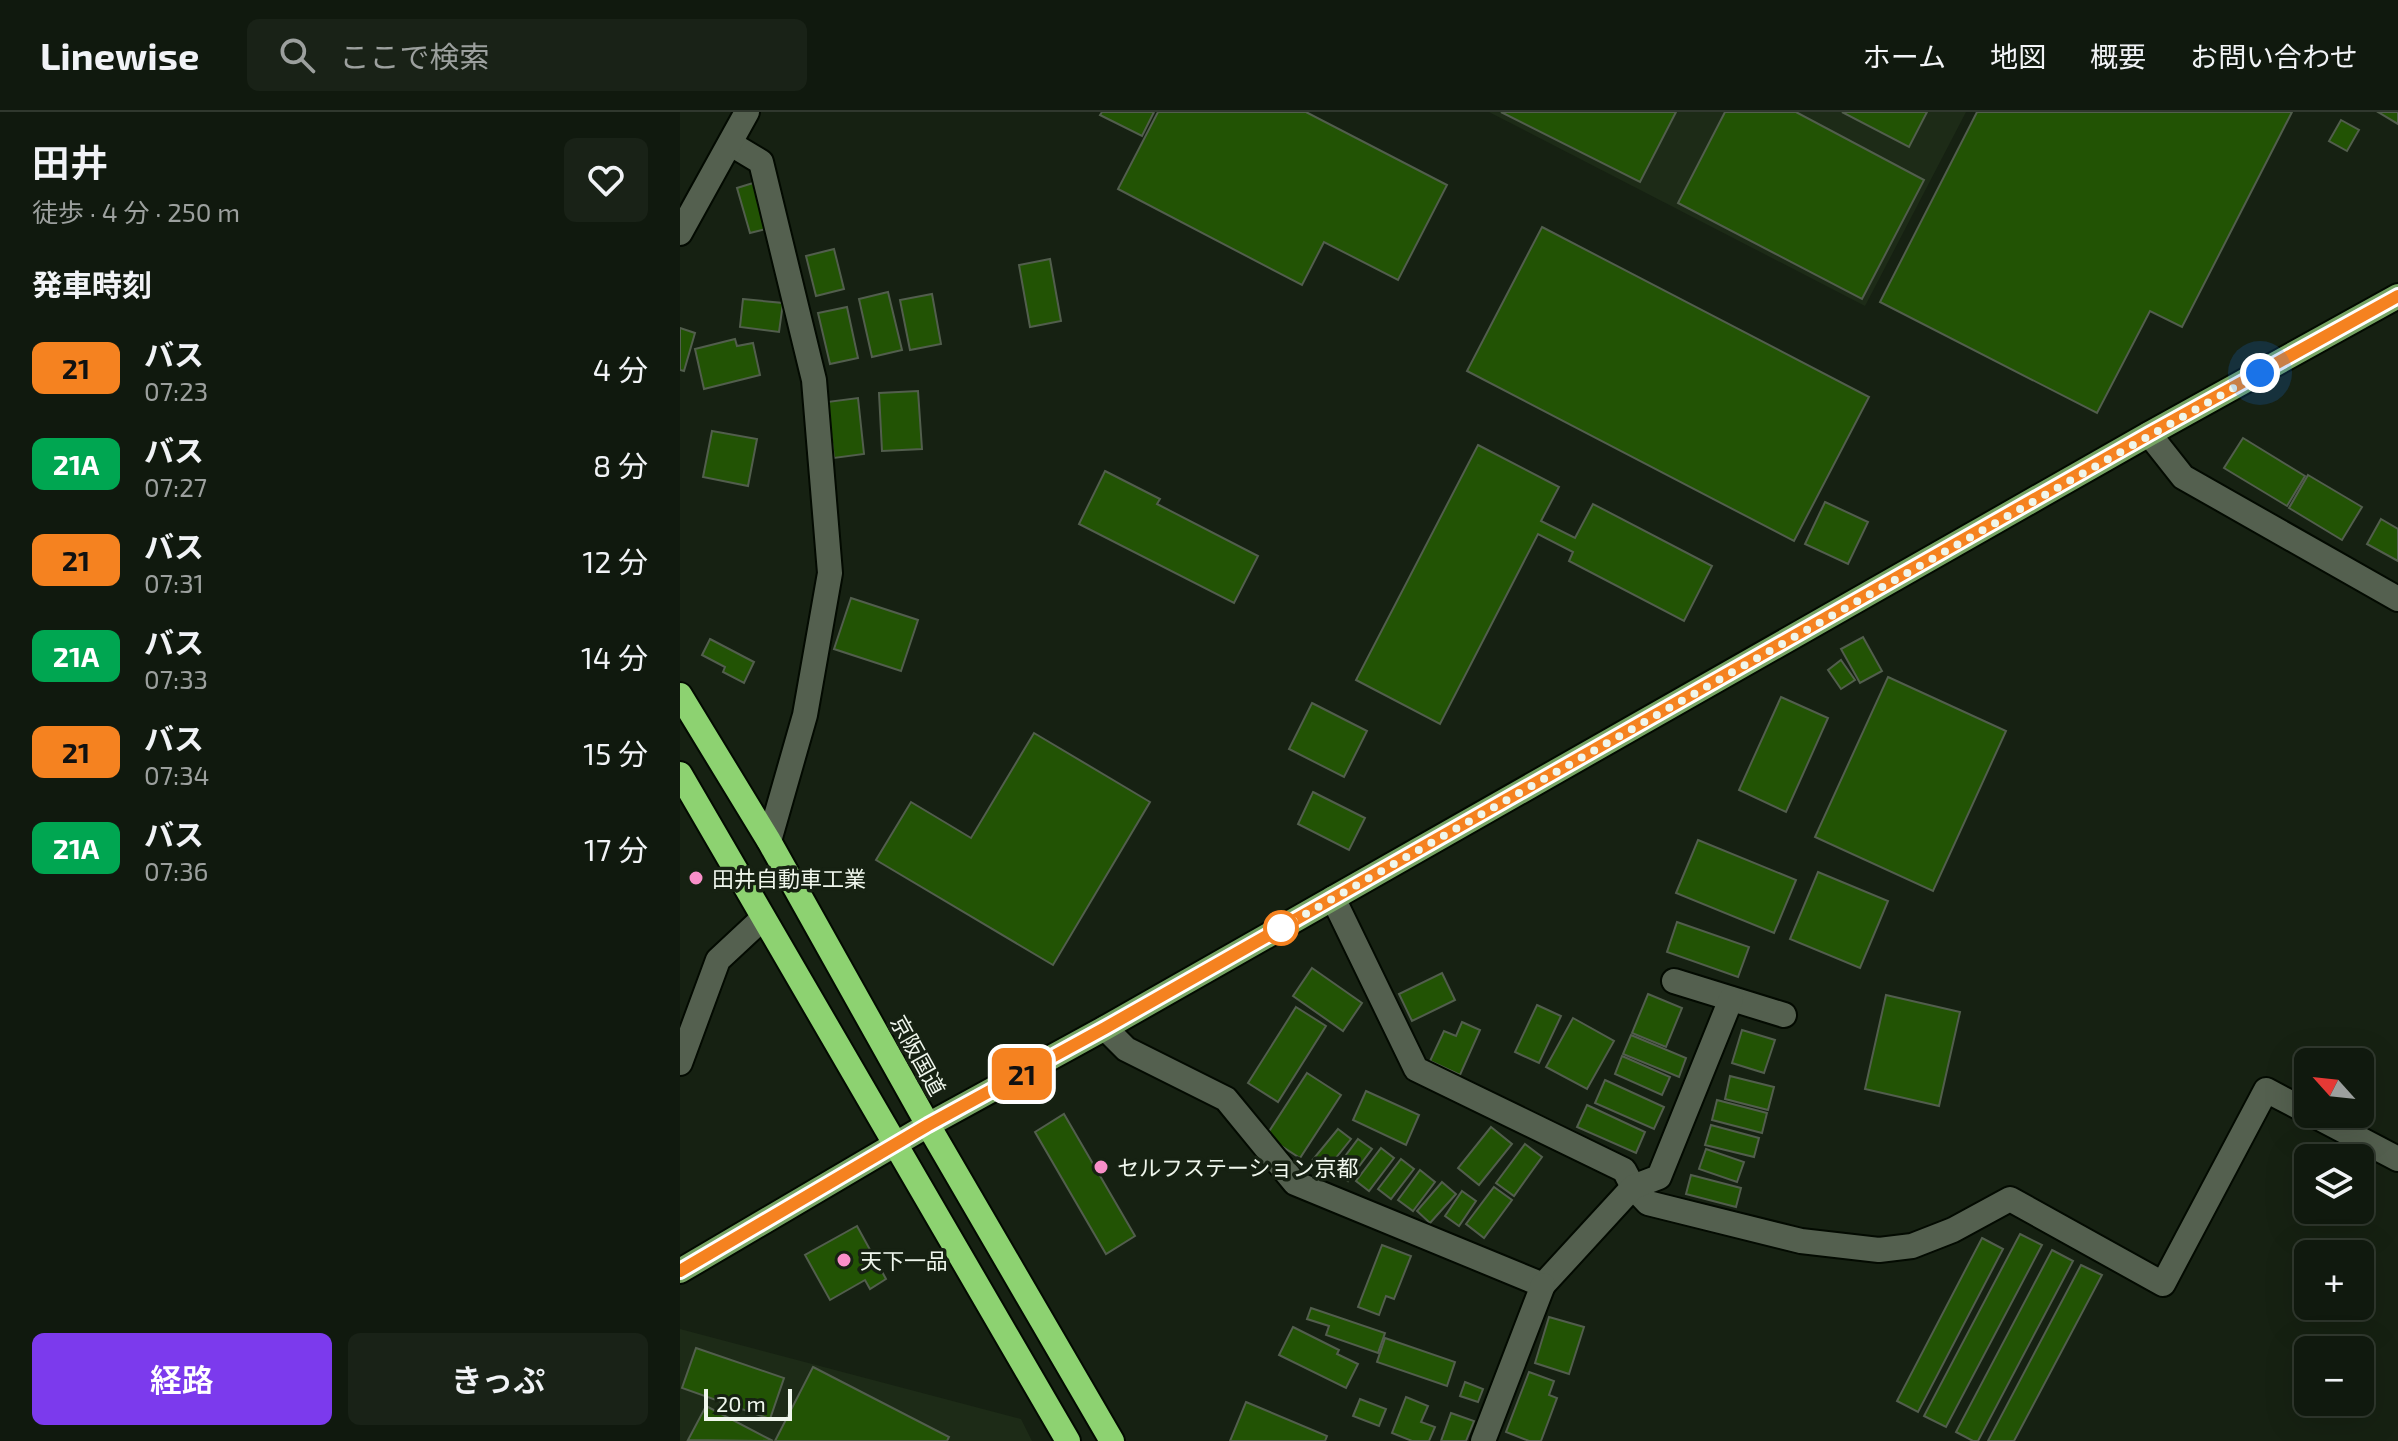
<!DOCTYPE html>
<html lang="ja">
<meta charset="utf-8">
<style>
:root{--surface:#10190e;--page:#192217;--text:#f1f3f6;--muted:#9ca09e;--line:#30382e;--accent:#7c3aed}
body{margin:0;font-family:"Exo 2","Noto Sans JP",sans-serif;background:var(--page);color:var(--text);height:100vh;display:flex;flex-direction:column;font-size:30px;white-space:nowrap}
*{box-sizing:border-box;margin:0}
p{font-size:26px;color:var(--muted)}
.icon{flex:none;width:44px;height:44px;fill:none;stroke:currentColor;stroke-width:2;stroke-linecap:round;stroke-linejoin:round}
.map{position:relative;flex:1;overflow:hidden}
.panel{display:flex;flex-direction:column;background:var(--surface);width:680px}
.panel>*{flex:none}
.badge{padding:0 16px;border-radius:12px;font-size:28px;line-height:52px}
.needle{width:52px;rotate:297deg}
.tools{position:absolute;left:1614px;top:936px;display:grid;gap:16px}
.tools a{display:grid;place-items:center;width:80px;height:80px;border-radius:12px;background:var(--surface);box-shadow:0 8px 32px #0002,0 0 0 2px var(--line);font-size:40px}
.scale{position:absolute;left:24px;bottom:20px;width:88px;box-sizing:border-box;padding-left:8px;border:4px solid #eff6ec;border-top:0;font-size:22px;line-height:28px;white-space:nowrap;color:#eff6ec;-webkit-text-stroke:6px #162112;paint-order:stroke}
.you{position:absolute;width:40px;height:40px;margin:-20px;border:6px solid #fff;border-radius:50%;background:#1a73e8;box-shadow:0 0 0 12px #1a73e833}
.map>.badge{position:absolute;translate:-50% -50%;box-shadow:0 0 0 4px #fff}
h2{padding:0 32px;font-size:30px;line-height:72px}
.round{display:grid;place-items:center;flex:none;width:84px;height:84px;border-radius:12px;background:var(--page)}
.overview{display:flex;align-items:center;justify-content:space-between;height:136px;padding:0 32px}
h1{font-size:38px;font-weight:600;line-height:60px}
.cta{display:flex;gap:16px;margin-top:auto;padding:16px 32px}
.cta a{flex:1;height:92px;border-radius:12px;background:var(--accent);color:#fff;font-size:32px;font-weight:600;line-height:92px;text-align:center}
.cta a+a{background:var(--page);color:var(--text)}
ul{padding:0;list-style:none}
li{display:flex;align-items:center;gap:24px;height:96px;padding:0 32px}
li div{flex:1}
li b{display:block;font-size:30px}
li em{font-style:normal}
li .badge{min-width:88px;font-weight:700;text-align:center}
header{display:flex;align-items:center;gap:48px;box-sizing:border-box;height:112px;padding:0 40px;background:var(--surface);border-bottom:2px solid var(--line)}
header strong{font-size:38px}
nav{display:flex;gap:44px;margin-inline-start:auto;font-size:28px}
.search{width:560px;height:72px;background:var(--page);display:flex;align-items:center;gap:20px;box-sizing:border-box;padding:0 28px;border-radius:12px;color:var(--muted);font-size:30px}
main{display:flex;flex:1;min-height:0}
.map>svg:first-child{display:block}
.built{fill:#1d2b17}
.building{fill:#225304;stroke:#525e4d;stroke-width:2}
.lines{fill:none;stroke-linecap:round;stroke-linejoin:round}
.minor-casing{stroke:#030a01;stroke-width:28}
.major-casing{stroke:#030a01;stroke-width:28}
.highway-casing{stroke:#030a01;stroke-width:28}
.minor{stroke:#54604f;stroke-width:24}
.major{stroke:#76a463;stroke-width:24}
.highway{stroke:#8dd271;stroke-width:24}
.line-casing{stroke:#fff;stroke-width:18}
.line{stroke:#f58220;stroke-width:12}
.walk{stroke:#eff6ec;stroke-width:8;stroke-dasharray:0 14.4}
.poi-dot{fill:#f98fc9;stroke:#162112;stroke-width:3}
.stop-dot{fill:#fff;stroke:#f58220;stroke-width:4}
.labels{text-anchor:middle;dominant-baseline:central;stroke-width:7;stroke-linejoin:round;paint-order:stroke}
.poi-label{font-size:22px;fill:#eff6ec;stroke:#162112;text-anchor:start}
.street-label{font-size:22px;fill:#eff6ec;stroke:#162112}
</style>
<header>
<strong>Linewise</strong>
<div class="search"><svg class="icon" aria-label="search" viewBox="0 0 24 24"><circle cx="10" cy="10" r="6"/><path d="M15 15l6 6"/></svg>ここで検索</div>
<nav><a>ホーム</a><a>地図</a><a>概要</a><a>お問い合わせ</a></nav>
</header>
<main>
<section class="panel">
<div class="overview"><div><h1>田井</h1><p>徒歩 · 4 分 · 250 m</p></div><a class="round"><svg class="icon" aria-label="heart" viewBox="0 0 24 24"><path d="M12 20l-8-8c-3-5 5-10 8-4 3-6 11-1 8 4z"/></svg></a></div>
<h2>発車時刻</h2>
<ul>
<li><span class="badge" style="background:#f58220;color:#111">21</span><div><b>バス</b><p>07:23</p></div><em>4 分</em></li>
<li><span class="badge" style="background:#00a651;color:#fff">21A</span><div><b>バス</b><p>07:27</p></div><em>8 分</em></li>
<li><span class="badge" style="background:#f58220;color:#111">21</span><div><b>バス</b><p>07:31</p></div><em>12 分</em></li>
<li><span class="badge" style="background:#00a651;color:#fff">21A</span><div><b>バス</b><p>07:33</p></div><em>14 分</em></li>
<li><span class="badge" style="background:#f58220;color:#111">21</span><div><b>バス</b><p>07:34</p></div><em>15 分</em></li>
<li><span class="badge" style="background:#00a651;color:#fff">21A</span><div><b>バス</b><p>07:36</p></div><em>17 分</em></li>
</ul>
<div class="cta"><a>経路</a><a>きっぷ</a></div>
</section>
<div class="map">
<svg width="1718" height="1329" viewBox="0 0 1718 1329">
<rect width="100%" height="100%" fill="#162112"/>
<g class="built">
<path d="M 809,0 L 1286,0 L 1185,194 Z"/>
<path d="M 0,1217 L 341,1307 L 352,1329 L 0,1329 Z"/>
</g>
<g class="building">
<path d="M 422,0 L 474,0 L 462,24 L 420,3 Z"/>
<path d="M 478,0 L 626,0 L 767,73 L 718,168 L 644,130 L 622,173 L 438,77 Z"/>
<path d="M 821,0 L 996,0 L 960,70 Z"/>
<path d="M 1045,0 L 1116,0 L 1244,68 L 1182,187 L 998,91 Z"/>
<path d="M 1162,0 L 1247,0 L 1229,35 Z"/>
<path d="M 1297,0 L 1612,0 L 1502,215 L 1470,199 L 1417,301 L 1200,190 Z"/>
<path d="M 1698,0 L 1718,0 L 1718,12 Z"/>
<path d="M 1661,8 L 1679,18 L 1667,39 L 1649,29 Z"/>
<path d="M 73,71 L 86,117 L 70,121 L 57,76 Z"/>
<path d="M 862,115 L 1189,285 L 1114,429 L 787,259 Z"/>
<path d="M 154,137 L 164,177 L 136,184 L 126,144 Z"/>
<path d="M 370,147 L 381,209 L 350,215 L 339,153 Z"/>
<path d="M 208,180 L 222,238 L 192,245 L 179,187 Z"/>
<path d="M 252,182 L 261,232 L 230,238 L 220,188 Z"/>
<path d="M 63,187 L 103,191 L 99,220 L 60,215 Z"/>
<path d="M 167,195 L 178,246 L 150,252 L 138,201 Z"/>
<path d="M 0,216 L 15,221 L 4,259 L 0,258 Z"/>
<path d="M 55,227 L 57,234 L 73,231 L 80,263 L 24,277 L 15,237 Z"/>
<path d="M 238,279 L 242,337 L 202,339 L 199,281 Z"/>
<path d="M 178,286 L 184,342 L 154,346 L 147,290 Z"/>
<path d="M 32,319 L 77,327 L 68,374 L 23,365 Z"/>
<path d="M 1563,326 L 1625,364 L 1607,394 L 1544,356 Z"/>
<path d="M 798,333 L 879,375 L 861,409 L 895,426 L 913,392 L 1032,454 L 1004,509 L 889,449 L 893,440 L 858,422 L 760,612 L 676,568 Z"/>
<path d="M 425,359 L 480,387 L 477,392 L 578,444 L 554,491 L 399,412 Z"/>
<path d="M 1628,363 L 1682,395 L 1662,428 L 1609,396 Z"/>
<path d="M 1145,390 L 1188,410 L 1168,452 L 1125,432 Z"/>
<path d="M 1701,407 L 1718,417 L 1718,449 L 1687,432 Z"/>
<path d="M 171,486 L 238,508 L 221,559 L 154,537 Z"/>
<path d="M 1183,525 L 1202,559 L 1180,571 L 1161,537 Z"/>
<path d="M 30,527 L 74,550 L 64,571 L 43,560 L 45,555 L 22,543 Z"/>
<path d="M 1161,548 L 1175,568 L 1161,577 L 1148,558 Z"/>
<path d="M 1208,565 L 1326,619 L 1253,779 L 1135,725 Z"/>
<path d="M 1101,585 L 1148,606 L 1106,700 L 1059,678 Z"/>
<path d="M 632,591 L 687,619 L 664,665 L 609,637 Z"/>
<path d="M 354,621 L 470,690 L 373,853 L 196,748 L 231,690 L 291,726 Z"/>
<path d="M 633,680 L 685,706 L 669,738 L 618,712 Z"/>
<path d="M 1018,728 L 1116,768 L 1094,821 L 996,781 Z"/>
<path d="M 1138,760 L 1208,789 L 1180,856 L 1110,827 Z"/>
<path d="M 997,810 L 1069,835 L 1058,865 L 987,840 Z"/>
<path d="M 632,856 L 682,891 L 663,919 L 613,884 Z"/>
<path d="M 762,861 L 775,888 L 732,909 L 719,882 Z"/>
<path d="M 968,882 L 1002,896 L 986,935 L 952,921 Z"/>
<path d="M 1206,883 L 1280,900 L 1259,994 L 1185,977 Z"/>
<path d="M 857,893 L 881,904 L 859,951 L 835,940 Z"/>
<path d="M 616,895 L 646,914 L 598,990 L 568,971 Z"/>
<path d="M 893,906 L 934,929 L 907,977 L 866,955 Z"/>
<path d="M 782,910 L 800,918 L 780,963 L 750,949 L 764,919 L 776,924 Z"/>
<path d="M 1062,918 L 1095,928 L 1084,961 L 1052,951 Z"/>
<path d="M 951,923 L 1006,946 L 999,965 L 943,942 Z"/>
<path d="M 942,944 L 990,965 L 982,983 L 935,962 Z"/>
<path d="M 627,961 L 661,983 L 620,1046 L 586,1024 Z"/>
<path d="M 1050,964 L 1094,975 L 1088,998 L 1045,987 Z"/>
<path d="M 925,968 L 984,995 L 974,1017 L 915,991 Z"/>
<path d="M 686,979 L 739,1003 L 726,1033 L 673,1008 Z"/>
<path d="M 1037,988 L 1087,1001 L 1082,1021 L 1032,1008 Z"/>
<path d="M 907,993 L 965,1020 L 956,1041 L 897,1015 Z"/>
<path d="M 384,1002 L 455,1124 L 426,1142 L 355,1020 Z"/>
<path d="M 1031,1013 L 1079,1026 L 1074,1045 L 1025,1033 Z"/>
<path d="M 811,1015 L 832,1032 L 799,1073 L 778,1056 Z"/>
<path d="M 658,1017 L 671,1027 L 643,1062 L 630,1051 Z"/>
<path d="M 678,1027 L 692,1037 L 668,1069 L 654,1059 Z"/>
<path d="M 845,1032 L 862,1045 L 834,1084 L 816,1071 Z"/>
<path d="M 701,1036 L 714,1046 L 689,1079 L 676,1069 Z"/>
<path d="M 1026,1037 L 1064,1050 L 1057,1070 L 1019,1057 Z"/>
<path d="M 721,1047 L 734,1057 L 711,1087 L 698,1077 Z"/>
<path d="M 740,1058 L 755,1070 L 733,1099 L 718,1088 Z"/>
<path d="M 1011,1063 L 1061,1076 L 1056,1095 L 1006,1082 Z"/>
<path d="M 762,1070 L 776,1082 L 750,1111 L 737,1099 Z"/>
<path d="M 814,1075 L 832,1088 L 804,1126 L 786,1112 Z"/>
<path d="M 782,1079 L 796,1089 L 779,1114 L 765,1104 Z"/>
<path d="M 177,1114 L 206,1167 L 190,1177 L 185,1168 L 150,1188 L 125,1143 Z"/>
<path d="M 1340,1122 L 1362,1133 L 1266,1315 L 1244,1304 Z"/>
<path d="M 1302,1126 L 1323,1137 L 1238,1300 L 1217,1289 Z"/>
<path d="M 702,1133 L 731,1144 L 714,1187 L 706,1184 L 699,1203 L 678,1195 Z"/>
<path d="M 1372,1138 L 1393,1149 L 1298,1329 L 1293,1329 L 1276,1320 Z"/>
<path d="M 1401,1153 L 1422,1163 L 1334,1329 L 1308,1329 Z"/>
<path d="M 631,1196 L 705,1221 L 698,1241 L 646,1223 L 649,1214 L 627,1207 Z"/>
<path d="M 869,1205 L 904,1215 L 889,1262 L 855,1251 Z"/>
<path d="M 613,1215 L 659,1238 L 657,1242 L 678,1252 L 666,1276 L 599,1243 Z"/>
<path d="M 705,1226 L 775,1250 L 767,1274 L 697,1250 Z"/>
<path d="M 16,1236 L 104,1266 L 90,1307 L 2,1276 Z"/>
<path d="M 133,1255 L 269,1325 L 267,1329 L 95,1329 Z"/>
<path d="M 849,1260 L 874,1269 L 869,1283 L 877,1286 L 861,1329 L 849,1329 L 826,1320 Z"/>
<path d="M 785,1270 L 803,1277 L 798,1290 L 780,1284 Z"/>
<path d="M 726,1285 L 748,1294 L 741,1310 L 755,1315 L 749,1329 L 732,1329 L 712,1321 Z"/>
<path d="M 680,1287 L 706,1297 L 699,1314 L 673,1304 Z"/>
<path d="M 566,1290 L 647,1324 L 645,1329 L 550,1329 Z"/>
<path d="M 26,1294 L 93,1329 L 8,1328 Z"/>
<path d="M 771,1301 L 794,1309 L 786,1329 L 761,1329 Z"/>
</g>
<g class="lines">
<defs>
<g id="minor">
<path d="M 51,32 L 81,50 L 134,268 L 150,461 L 125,603 L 89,729"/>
<path d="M 0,121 L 67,0"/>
<path d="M 1469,322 L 1503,365 L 1718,487"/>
<path d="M 653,786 L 736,957 L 944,1058 L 953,1075 L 968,1091 L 1121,1129 L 1199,1138 L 1232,1134 L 1273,1118 L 1330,1087 L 1483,1172 L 1586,978 L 1628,1000"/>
<path d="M 994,869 L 1104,903"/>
<path d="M 425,916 L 446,937 L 546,987 L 615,1071 L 863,1173 L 953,1075 L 979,1065 L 1051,887"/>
<path d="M 0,951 L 38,848 L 82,807"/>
<path d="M 1632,1002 L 1718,1047"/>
<path d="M 803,1329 L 863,1173"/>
</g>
<path id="major" d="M 0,1159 L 248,1013 L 425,916 L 1469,322 L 1718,184"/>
<g id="highway">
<path d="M 0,583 L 89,729 L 248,1013 L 432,1329"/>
<path d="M 0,662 L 388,1329"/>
</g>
</defs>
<use href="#minor" class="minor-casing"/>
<use href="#major" class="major-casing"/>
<use href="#highway" class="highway-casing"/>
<use href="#minor" class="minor"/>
<use href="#major" class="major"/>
<use href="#highway" class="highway"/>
</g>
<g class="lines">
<defs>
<path id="line" d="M 0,1159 L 248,1013 L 425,916 L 1469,322 L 1718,184"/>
</defs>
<use href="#line" class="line-casing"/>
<use href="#line" class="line"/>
<path class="walk" d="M 601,816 L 1580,261"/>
</g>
<g class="poi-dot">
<circle cx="16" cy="766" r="8"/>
<circle cx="421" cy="1055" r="8"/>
<circle cx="164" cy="1148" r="8"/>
</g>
<circle class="stop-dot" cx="601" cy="816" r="16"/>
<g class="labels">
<g class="poi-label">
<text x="32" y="766">田井自動車工業</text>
<text x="437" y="1055">セルフステーション京都</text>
<text x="180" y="1148">天下一品</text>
</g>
<g class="street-label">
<text transform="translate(239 943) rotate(61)">京阪国道</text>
</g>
</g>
</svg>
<div class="tools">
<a><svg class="needle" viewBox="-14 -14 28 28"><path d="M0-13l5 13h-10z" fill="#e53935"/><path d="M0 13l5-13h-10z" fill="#9ca09e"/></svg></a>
<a><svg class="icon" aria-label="layers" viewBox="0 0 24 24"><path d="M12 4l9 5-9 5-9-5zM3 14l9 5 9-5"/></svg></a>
<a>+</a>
<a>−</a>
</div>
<div class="scale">20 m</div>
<div class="you" style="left:1580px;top:261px"></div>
<b class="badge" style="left:342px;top:962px;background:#f58220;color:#111">21</b>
</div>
</main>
